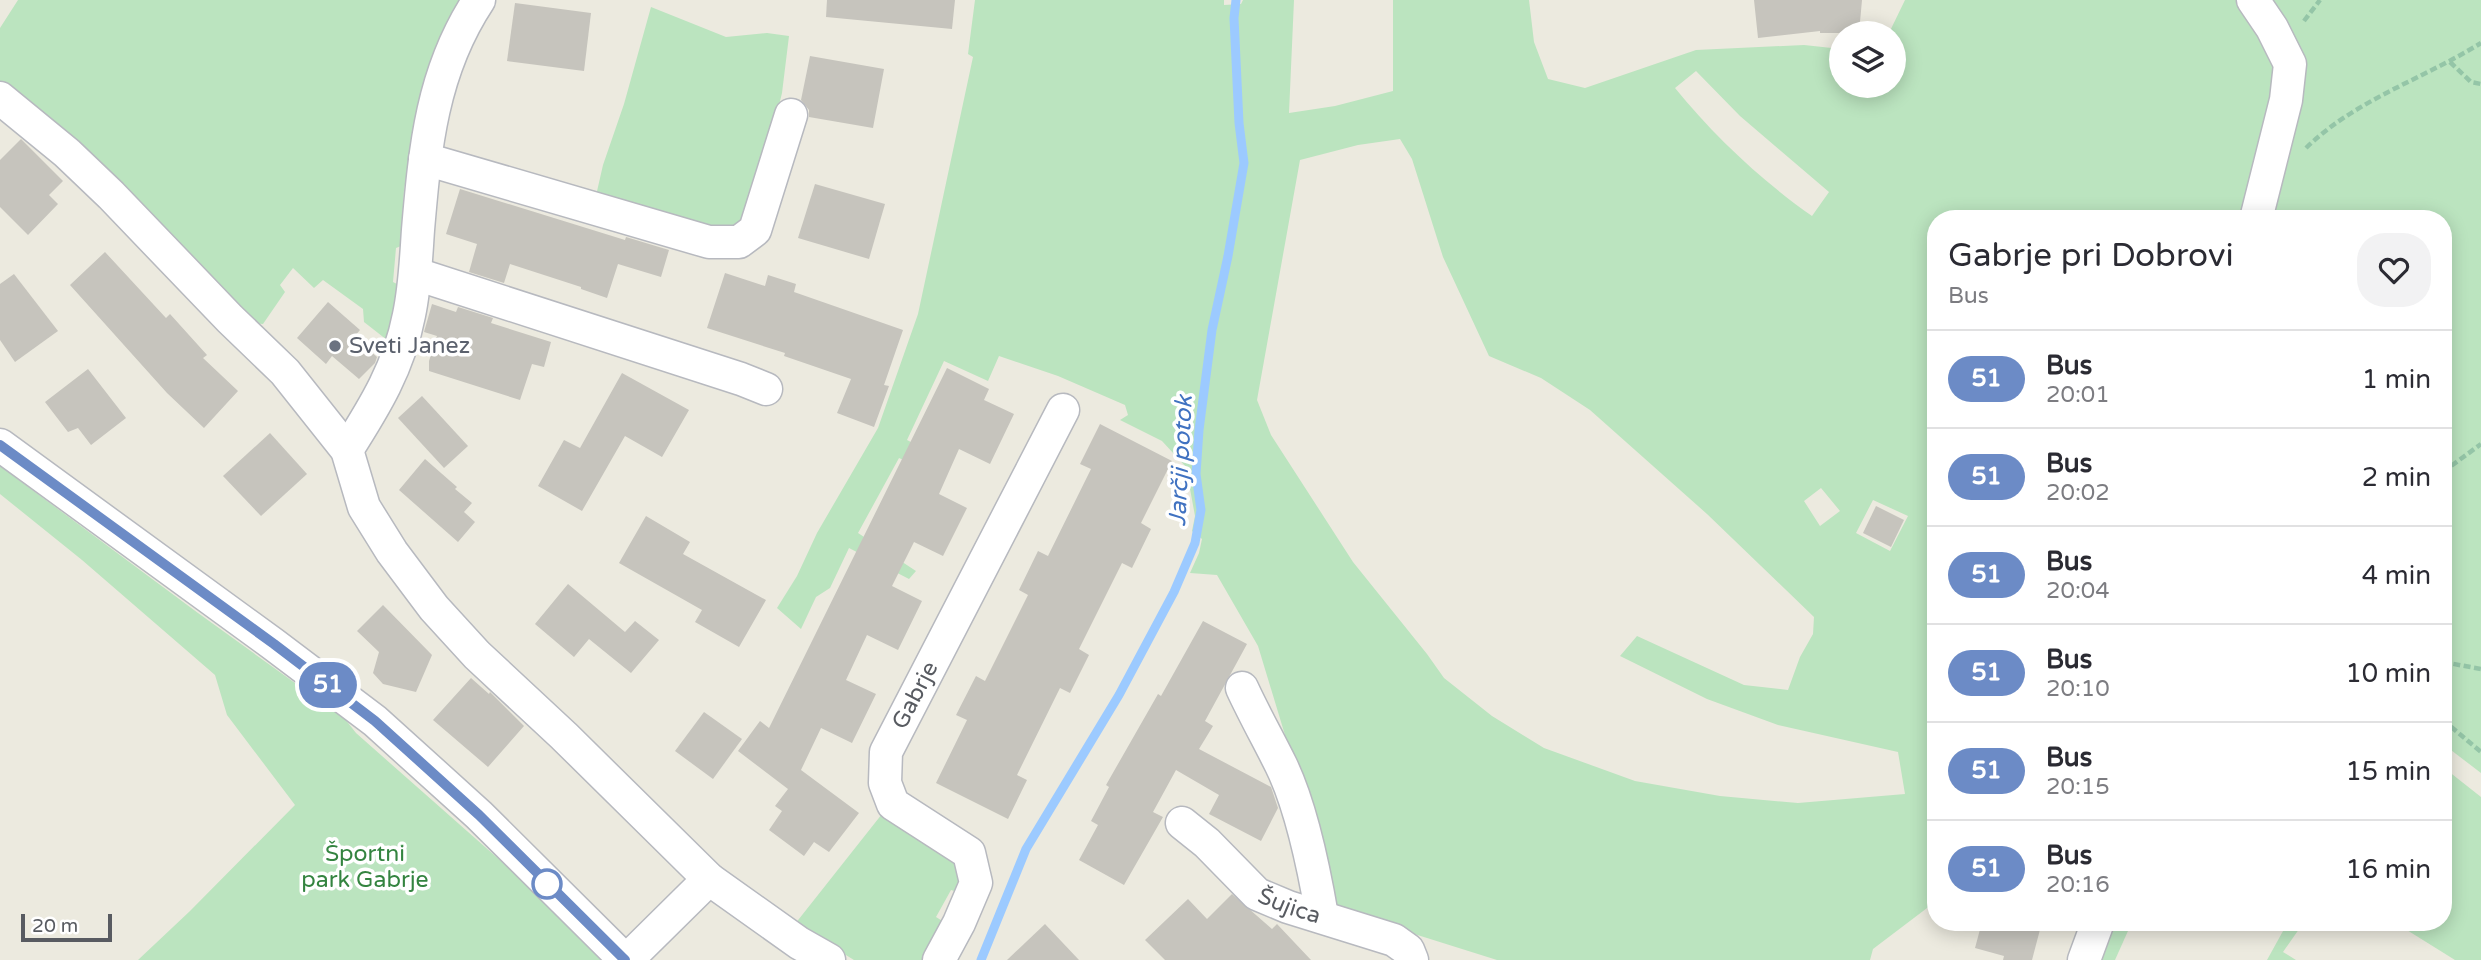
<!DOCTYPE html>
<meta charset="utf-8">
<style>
:root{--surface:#fff;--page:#f2f2f3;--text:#2b2b33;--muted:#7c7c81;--line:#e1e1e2}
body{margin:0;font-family:"Varela Round",sans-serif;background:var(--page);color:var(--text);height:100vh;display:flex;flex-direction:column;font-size:26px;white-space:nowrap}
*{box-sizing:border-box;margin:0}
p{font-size:23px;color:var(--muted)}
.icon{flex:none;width:38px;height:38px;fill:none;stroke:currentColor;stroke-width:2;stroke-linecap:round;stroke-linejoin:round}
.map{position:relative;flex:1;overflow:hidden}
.side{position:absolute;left:1927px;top:210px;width:525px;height:721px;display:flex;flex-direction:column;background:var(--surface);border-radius:28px;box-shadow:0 4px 18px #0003}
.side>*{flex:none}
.badge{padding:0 14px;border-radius:23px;font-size:24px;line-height:46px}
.fabs{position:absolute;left:1829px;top:21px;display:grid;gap:14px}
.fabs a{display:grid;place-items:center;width:77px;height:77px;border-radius:50%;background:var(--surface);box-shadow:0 4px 18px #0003;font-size:35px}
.scale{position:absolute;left:21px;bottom:18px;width:91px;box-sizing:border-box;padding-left:7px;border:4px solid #585b61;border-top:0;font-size:19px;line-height:24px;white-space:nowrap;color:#585b61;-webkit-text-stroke:5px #fff;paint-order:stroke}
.map>.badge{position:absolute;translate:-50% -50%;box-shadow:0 0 0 4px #fff}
.round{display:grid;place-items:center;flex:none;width:74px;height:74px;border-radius:28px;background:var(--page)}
.headline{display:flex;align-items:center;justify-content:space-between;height:119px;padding:0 21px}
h1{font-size:33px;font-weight:600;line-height:52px}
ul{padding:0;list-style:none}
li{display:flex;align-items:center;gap:21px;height:98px;padding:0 21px;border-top:2px solid var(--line)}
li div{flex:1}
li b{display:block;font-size:26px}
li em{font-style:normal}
li .badge{min-width:77px;font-weight:700;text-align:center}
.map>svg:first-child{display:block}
.green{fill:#bbe4bf;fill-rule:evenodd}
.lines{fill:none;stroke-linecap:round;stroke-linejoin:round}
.stream{stroke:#9ccaff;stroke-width:9}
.building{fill:#c6c4bd}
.minor-casing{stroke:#b7b9bf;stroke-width:35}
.path{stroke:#94c5a7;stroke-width:4.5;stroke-dasharray:7 3.5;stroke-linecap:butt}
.minor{stroke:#fff;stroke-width:32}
.line-casing{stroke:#fff;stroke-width:16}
.line{stroke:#6c8bc6;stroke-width:10}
.worship-dot{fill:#6b7280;stroke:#fff;stroke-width:2.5}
.stop-dot{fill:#fff;stroke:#6c8bc6;stroke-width:3.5}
.labels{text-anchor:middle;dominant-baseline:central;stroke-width:7;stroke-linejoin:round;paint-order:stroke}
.worship-label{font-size:23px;fill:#5b616d;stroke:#fff;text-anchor:start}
.street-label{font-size:23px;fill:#585b61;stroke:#fff}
.park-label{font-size:23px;fill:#348440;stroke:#fff}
.water-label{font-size:24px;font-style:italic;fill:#4072c1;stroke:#fff}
</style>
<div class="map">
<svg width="2481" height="960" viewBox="0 0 2481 960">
<rect width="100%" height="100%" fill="#eceadf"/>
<g class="green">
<path d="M 18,0 L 462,0 L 454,11 L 419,101 L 404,190 L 401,246 L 396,248 L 393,282 L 399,285 L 387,340 L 364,322 L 363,309 L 323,280 L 314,288 L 293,268 L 280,285 L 285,292 L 263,324 L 249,323 L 0,87 L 0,28 Z"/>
<path d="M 975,0 L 1224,0 L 1224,5 L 1241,4 L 1243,0 L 1294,0 L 1289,113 L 1335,106 L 1393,91 L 1393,0 L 1529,0 L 1534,42 L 1548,79 L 1585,88 L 1696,50 L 1804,45 L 1841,49 L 1841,86 L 1894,86 L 1894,33 L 1889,33 L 1905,0 L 2244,0 L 2281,70 L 2249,219 L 1936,219 L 1935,902 L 1873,949 L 1870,960 L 1497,960 L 1338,910 L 1258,646 L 1217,575 L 1190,573 L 1199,553 L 1202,539 L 1192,531 L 1195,516 L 1186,467 L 1162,441 L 1120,420 L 1128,415 L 1125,405 L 1058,376 L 999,356 L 988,381 L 944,361 L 907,440 L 940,457 L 934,474 L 899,458 L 858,533 L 916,571 L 909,579 L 849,548 L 830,588 L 816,597 L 801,629 L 777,608 L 797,576 L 817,533 L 878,428 L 918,314 L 973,57 L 968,54 ZM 1696,71 L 1740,116 L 1829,192 L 1812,216 C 1762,181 1714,136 1675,88 ZM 1400,139 L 1412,159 L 1443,257 L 1489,356 L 1541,378 L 1590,410 L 1707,514 L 1814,617 L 1813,634 L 1800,657 L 1788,690 L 1744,685 L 1637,636 L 1620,656 L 1707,699 L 1778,725 L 1898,752 L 1905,794 L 1798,803 L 1720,796 L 1635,781 L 1544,748 L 1492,716 L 1444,678 L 1427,654 L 1353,562 L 1271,435 L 1257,400 L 1300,160 L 1358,145 ZM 1821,488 L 1840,511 L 1820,526 L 1804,501 ZM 1873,500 L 1908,516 L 1890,551 L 1856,533 Z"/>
<path d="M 2262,0 L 2481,0 L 2481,773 L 2443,744 L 2443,219 L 2266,219 L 2297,87 Z"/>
<path d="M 651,7 L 726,37 L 767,33 L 789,36 L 782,93 L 758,190 L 750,213 L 732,234 L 595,200 L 603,165 L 624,104 Z"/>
<path d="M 0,466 L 198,613 L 345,719 L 356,733 L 511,870 L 602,960 L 138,960 L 190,911 L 295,805 L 227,715 L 215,675 L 82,560 L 0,494 Z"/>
<path d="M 2443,767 L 2481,797 L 2481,960 L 2455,960 L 2394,922 L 2443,922 Z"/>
<path d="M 882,814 L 958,862 L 961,893 L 951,890 L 936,917 L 944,922 L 924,960 L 854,960 L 795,924 Z"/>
<path d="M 2108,922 L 2132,922 L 2115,960 L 2095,960 Z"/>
<path d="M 2288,922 L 2304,922 L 2283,952 L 2296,960 L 2267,960 Z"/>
</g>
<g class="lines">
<path class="stream" d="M 981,960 L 1026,849 L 1119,695 L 1174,592 L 1195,543 L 1201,510 L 1196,474 L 1199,430 L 1212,330 L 1228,256 L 1244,163 L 1239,123 L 1234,18 L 1236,0"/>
</g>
<g class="building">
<path d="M 827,0 L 955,0 L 952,29 L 826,17 Z"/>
<path d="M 1754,0 L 1862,0 L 1859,33 L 1820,33 L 1820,31 L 1758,38 Z"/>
<path d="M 515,3 L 591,13 L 584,71 L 507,61 Z"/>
<path d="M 810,56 L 884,69 L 873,128 L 809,117 L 809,110 L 801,100 Z"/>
<path d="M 21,139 L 63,181 L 49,195 L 58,204 L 28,235 L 0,207 L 0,160 Z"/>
<path d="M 815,184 L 885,204 L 869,259 L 798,238 Z"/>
<path d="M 460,189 L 625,240 L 626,237 L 669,250 L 661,277 L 618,264 L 607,298 L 581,289 L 581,287 L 510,264 L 504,283 L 469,272 L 477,244 L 446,234 Z"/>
<path d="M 105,252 L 166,318 L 170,314 L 207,355 L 203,358 L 238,391 L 204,428 L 167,393 L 70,285 Z"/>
<path d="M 725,273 L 765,286 L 768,275 L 796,284 L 794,292 L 903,330 L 884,385 L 889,386 L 874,427 L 837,413 L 851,379 L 784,356 L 785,353 L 707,328 Z"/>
<path d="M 14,274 L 58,331 L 15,362 L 0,340 L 0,284 Z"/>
<path d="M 328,302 L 360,330 L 354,337 L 377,357 L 375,363 L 359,379 L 332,356 L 326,364 L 297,338 Z"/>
<path d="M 432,304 L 456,312 L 458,307 L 493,318 L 491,323 L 551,342 L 544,367 L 532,364 L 520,400 L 429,371 L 429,361 L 437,336 L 424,332 Z"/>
<path d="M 947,368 L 989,389 L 984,400 L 1014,414 L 990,464 L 959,449 L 939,494 L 967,508 L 943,556 L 914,542 L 892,586 L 922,601 L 898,650 L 867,635 L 846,680 L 876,694 L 852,743 L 821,728 L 801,770 L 859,813 L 829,852 L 814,842 L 804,856 L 769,830 L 782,811 L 775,806 L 788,789 L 738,751 L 760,721 L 769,728 Z"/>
<path d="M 88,369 L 126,418 L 91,445 L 78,428 L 68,432 L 45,402 Z"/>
<path d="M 622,373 L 689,410 L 662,457 L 625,436 L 582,511 L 538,486 L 564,440 L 580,448 Z"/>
<path d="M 422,396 L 468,446 L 444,468 L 398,418 Z"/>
<path d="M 1100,424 L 1172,461 L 1141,523 L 1151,529 L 1132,568 L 1122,563 L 1079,649 L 1089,655 L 1070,693 L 1060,688 L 1017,775 L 1027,780 L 1008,819 L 936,783 L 967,720 L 956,715 L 976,676 L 985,681 L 1028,595 L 1019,590 L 1038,551 L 1048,556 L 1091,469 L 1080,464 Z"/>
<path d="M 270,433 L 307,474 L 261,516 L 223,476 Z"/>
<path d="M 425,459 L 457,487 L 455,489 L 472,503 L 464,512 L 475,522 L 458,542 L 399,490 Z"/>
<path d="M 1876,506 L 1904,520 L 1891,547 L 1863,533 Z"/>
<path d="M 646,516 L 690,542 L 683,554 L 766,600 L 739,647 L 695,622 L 702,610 L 619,563 Z"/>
<path d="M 568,584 L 625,632 L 635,621 L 659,640 L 631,673 L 589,639 L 574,657 L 535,624 Z"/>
<path d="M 383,605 L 432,655 L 416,692 L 383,684 L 373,673 L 379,652 L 357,631 Z"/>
<path d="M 1203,621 L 1247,644 L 1205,721 L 1213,726 L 1199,749 L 1271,787 L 1278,808 L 1261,841 L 1209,814 L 1219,795 L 1176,770 L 1153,812 L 1163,817 L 1124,885 L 1079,860 L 1098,825 L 1091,821 L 1109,787 L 1106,785 L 1158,694 L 1161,696 Z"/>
<path d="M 471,678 L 489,694 L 490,692 L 524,726 L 488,767 L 433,720 Z"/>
<path d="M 704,712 L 742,739 L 713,779 L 675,751 Z"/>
<path d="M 1232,894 L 1272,929 L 1277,924 L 1311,960 L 1165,960 L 1145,940 L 1188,899 L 1207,919 Z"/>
<path d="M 1982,922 L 2042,922 L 2032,960 L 2003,960 L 2004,956 L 1975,948 Z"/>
<path d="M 1045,924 L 1079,960 L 1007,960 Z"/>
</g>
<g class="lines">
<defs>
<g id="minor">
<path d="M 2253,0 L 2272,28 L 2290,64 L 2286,100 L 2256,219"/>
<path d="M 0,98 L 67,153 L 111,195 L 230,319 L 285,372 L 347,450 L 364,507 L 392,552 L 434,608 L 477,655 L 564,736 L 709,879 L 799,943 L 829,960"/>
<path d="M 425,159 L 709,242 L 739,242 L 755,230 L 791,115"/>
<path d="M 416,274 L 741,379 L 766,389"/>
<path d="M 0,445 L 273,644 L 375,721 L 479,815 L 625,960"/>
<path d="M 347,450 C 375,406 399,367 409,315 C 415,287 416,259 418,230 C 425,147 432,71 479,0"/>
<path d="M 1242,688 C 1254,714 1268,739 1281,765 C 1302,808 1314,869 1322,916"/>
<path id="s1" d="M 1182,823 L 1207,843 L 1257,894 L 1288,907 L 1394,940 L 1408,950 L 1412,960"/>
<path d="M 627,960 L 709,879"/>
<path id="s2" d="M 939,960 L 959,923 L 976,883 L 969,853 L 893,804 L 885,783 L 886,752 L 1063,410"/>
<path d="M 2084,960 L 2098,922"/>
</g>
</defs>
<use href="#minor" class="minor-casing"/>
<g class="path">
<path d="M 2304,21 L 2320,0"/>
<path d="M 2450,62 L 2471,82 L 2481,84"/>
<path d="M 2306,148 C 2355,100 2423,79 2481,43"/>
<path d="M 2443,472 L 2481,444"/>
<path d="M 2443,662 L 2481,669"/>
<path d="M 2443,720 L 2481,752"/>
</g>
<use href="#minor" class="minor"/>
</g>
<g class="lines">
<defs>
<path id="line" d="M 0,445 L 274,644 L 375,721 L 479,815 L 625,960"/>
</defs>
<use href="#line" class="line-casing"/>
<use href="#line" class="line"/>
</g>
<circle class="worship-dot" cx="335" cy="346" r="7"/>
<circle class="stop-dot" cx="547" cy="884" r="14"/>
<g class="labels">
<g class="worship-label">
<text x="349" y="346">Sveti Janez</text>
</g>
<g class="street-label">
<text stroke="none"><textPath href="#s2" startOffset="324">Gabrje</textPath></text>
<text stroke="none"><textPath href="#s1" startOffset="138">Šujica</textPath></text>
</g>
<g class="park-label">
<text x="365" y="854">Športni<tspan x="365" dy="26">park Gabrje</tspan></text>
</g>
<g class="water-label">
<text transform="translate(1181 461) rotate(-87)">Jarčji potok</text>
</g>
</g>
</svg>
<div class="fabs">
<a><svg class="icon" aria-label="layers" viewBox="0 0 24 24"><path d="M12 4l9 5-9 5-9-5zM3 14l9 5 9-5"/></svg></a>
</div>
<div class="scale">20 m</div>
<b class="badge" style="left:328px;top:685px;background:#6c8bc6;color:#fff">51</b>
<section class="side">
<div class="headline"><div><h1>Gabrje pri Dobrovi</h1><p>Bus</p></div><a class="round"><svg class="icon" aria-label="heart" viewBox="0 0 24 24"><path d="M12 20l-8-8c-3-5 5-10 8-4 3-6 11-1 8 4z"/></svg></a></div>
<ul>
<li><span class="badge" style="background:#6c8bc6;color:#fff">51</span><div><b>Bus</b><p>20:01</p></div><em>1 min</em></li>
<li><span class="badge" style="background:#6c8bc6;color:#fff">51</span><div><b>Bus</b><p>20:02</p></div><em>2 min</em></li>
<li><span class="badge" style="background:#6c8bc6;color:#fff">51</span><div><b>Bus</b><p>20:04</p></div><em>4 min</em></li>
<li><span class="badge" style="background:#6c8bc6;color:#fff">51</span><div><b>Bus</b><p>20:10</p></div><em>10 min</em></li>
<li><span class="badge" style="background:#6c8bc6;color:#fff">51</span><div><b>Bus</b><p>20:15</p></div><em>15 min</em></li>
<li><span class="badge" style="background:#6c8bc6;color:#fff">51</span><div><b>Bus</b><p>20:16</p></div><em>16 min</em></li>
</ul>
</section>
</div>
